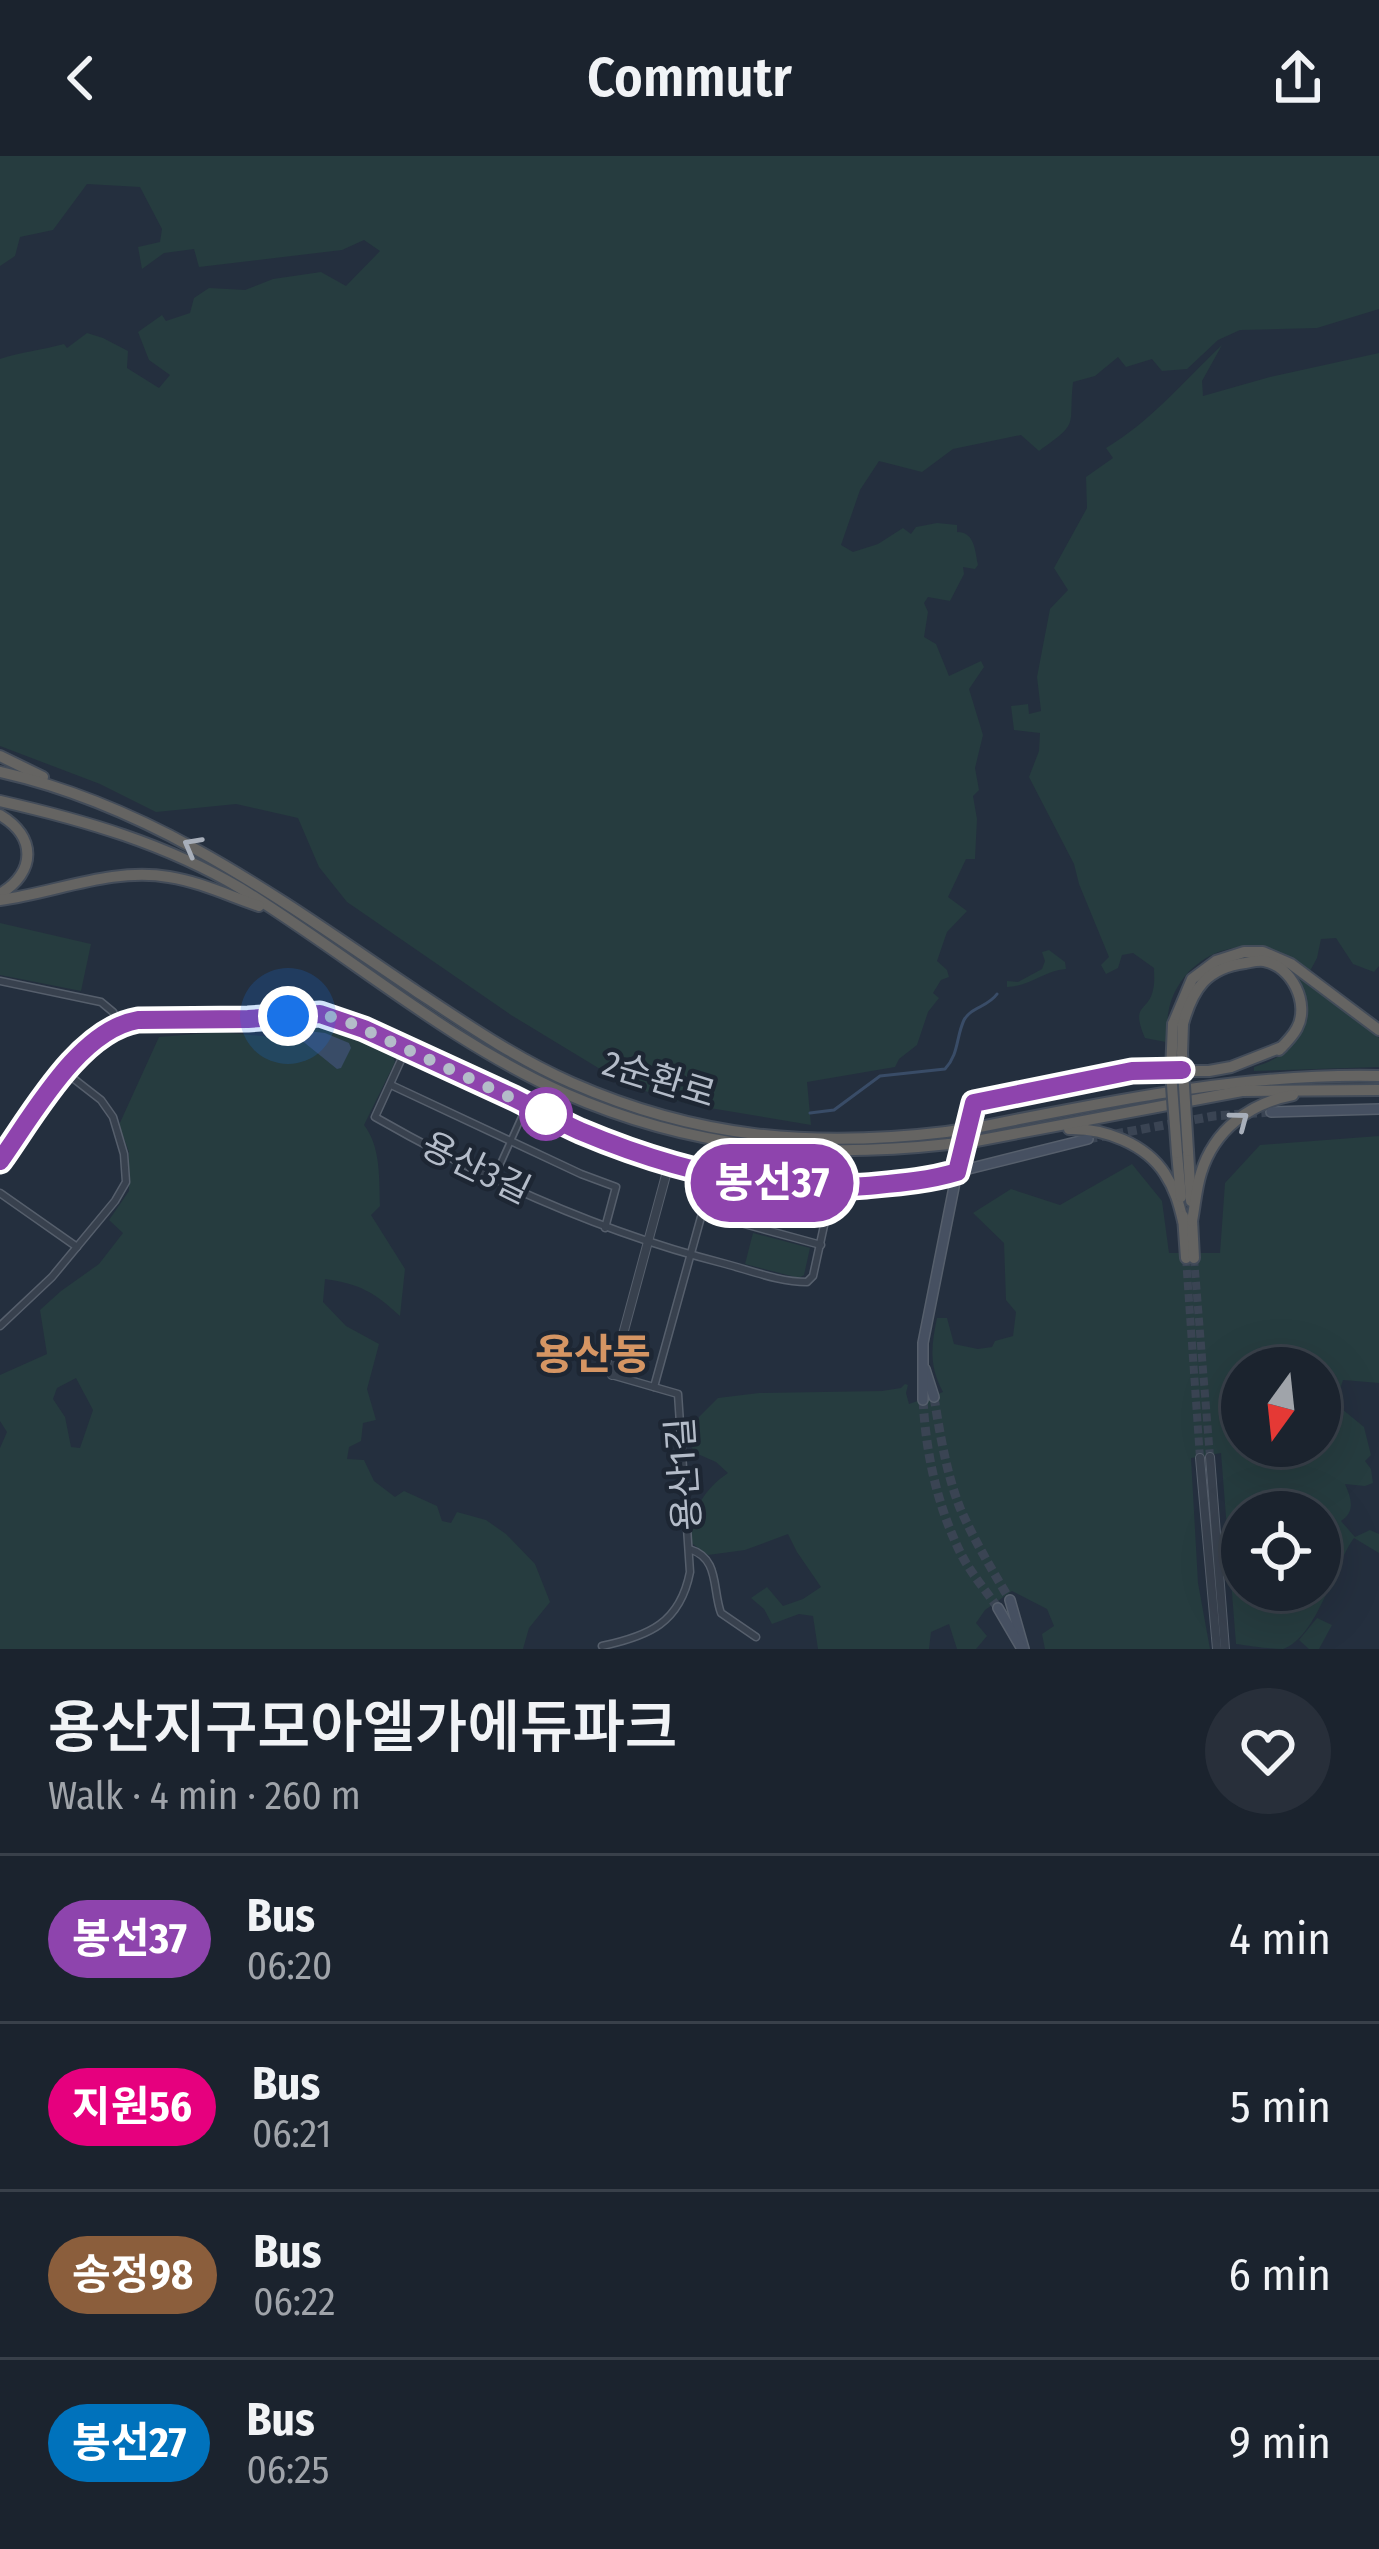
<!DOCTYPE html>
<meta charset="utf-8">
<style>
:root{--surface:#1b232e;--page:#282f3a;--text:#f1f3f6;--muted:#a0a4aa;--line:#39404a}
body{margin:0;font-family:"Fira Sans Condensed","Noto Sans KR",sans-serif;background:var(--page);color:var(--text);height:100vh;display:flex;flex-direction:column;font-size:45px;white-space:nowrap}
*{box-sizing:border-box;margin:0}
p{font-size:39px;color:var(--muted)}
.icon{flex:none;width:66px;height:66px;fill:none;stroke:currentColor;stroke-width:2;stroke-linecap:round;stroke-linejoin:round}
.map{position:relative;height:1493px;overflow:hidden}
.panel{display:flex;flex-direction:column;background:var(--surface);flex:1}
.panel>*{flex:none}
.badge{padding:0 24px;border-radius:39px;font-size:42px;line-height:78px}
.needle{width:78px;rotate:195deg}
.buttons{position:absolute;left:1221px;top:1191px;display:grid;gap:24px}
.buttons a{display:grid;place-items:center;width:120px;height:120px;border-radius:50%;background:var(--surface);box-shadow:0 12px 48px #0002,0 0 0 3px var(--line);font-size:60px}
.you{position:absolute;width:60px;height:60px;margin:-30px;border:9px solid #fff;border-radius:50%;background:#1a73e8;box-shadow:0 0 0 18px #1a73e833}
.map>.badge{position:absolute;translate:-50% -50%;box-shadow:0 0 0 6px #fff}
.round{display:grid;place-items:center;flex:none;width:126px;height:126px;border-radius:63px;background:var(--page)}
.summary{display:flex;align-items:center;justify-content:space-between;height:204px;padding:0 48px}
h1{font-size:57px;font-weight:600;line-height:90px}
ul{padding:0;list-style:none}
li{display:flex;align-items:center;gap:36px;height:168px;padding:0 48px;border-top:3px solid var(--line)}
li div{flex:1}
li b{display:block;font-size:45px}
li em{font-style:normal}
li .badge{min-width:132px;font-weight:700;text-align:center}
header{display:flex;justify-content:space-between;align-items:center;height:156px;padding:0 48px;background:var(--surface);font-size:54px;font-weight:600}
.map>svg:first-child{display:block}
.green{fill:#263c3f;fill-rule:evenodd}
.water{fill:#394c67}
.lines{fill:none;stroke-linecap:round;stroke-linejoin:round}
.stream{stroke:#394c67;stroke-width:3}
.tertiary-tunnel{stroke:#3a4453;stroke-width:8;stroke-dasharray:8 4;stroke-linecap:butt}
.secondary-tunnel{stroke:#3a4453;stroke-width:9;stroke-dasharray:9 4.5;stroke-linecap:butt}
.pedestrian-casing{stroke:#565f6c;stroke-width:8}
.minor-casing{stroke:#565f6c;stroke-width:9}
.tertiary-casing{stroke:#565f6c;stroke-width:10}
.secondary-casing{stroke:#565f6c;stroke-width:12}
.trunk-casing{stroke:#434c59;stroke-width:14}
.pedestrian{stroke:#38414e;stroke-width:4.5}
.minor{stroke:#38414e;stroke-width:6}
.tertiary{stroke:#38414e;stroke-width:8}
.secondary{stroke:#465061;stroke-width:9}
.trunk{stroke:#656462;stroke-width:10}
.trunk-bridge-casing{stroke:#434c59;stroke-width:14;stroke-linecap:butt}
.trunk-bridge{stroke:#656462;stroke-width:10}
.oneway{stroke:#a8afba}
.line-casing{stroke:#fff;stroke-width:27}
.line{stroke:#8e44ad;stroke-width:18}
.walk{stroke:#b4bcc9;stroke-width:12;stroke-dasharray:0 21.6}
.stop-dot{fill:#fff;stroke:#8e44ad;stroke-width:6}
.labels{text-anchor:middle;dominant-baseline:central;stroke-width:9;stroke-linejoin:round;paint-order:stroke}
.street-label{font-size:36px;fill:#b4bcc9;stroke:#1d2633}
.quarter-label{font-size:42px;font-weight:bold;fill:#d59563;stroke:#1d2633}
</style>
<header><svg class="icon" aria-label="back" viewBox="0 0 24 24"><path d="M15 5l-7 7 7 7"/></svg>Commutr<svg class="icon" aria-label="share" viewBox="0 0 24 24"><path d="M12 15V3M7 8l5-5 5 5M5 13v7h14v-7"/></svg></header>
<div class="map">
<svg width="1379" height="1493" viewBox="0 0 1379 1493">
<rect width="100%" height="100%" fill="#242f3e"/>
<g class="green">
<path d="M 0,0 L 1379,0 L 1379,153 L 1317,172 L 1240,174 L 1218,184 L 1187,213 L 1162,215 L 1152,203 L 1126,211 L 1118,201 L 1095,220 L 1073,226 C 1068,272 1081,265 1039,295 L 1021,279 L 953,293 L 922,316 L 879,305 L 860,334 L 841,389 L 853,396 L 878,388 L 903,372 L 911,378 L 916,371 L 937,367 L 957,369 L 957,376 C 975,376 975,395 978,409 L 975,413 L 963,411 L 964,418 L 950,445 L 928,441 L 924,447 L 928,456 L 924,481 L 936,488 L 949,520 L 981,505 L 984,511 L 969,533 L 983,579 L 975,612 L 979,634 L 973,640 L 977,663 L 975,703 L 966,703 L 948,741 L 967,755 L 947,776 L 937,805 L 947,814 L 949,821 L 941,824 L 933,837 L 939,842 L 928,856 L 917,889 L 899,903 L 895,911 L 807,926 L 811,969 L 692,949 L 628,930 L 511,859 L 347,746 L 319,711 L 298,662 L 236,648 L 156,656 L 100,628 L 0,590 L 0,203 C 21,196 42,194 64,188 L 67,192 L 87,177 L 103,182 L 128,195 L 127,212 L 159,232 L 170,219 L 149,204 L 138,176 L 162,159 L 166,165 L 190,157 L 194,142 L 209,132 L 245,134 L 273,123 L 321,116 L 346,130 L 380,95 L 364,84 L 342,94 L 199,111 L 194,93 L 164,97 L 142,113 L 138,91 L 160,86 L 162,73 L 140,31 L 87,28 L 53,74 L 20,81 L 15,100 L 0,110 Z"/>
<path d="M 1222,189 L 1202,225 L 1203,240 L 1270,221 L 1379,197 L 1379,810 L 1374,816 L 1353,808 L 1336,782 L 1321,783 L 1317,802 L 1310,815 C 1291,805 1270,791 1248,791 C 1209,790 1174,819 1168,858 C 1167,867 1170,878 1171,887 L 1145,882 C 1130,847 1148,857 1153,834 C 1155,826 1154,819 1154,812 L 1133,797 L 1122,799 L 1118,812 L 1106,818 L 1101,809 L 1109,801 L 1079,728 L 1074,708 L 1029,621 L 1039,595 L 1040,577 L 1014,574 L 1011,550 L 1028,548 L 1029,558 L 1041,555 L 1037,521 L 1050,453 L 1068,434 L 1054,412 L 1087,352 L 1086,321 L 1113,302 L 1106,292 C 1149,267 1186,223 1222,189 Z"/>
<path d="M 0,767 L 91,788 L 81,835 L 0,819 Z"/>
<path d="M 1049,794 L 1065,806 L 1066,813 C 1043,815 1031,830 1007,831 L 1007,825 L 1018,826 L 1042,813 L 1045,805 L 1042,796 Z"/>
<path d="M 1279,807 L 1295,816 L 1379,882 L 1379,911 L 1254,915 L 1254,911 C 1289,901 1295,885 1306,853 Z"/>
<path d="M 285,869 C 331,869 352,881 392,899 L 395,906 L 364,969 C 381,991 379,1022 380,1050 L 371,1059 L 405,1113 L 400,1160 C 374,1136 360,1128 325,1123 L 323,1146 L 346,1170 L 379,1188 L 367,1233 L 376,1264 L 363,1267 L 361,1285 L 349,1291 L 347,1303 L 364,1304 L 374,1325 L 395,1341 L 404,1335 L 437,1350 L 442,1365 L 451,1367 L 457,1356 L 486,1364 L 506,1378 L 535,1408 L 550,1446 L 529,1472 L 523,1493 L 0,1493 L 0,1292 L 7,1276 L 0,1265 L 0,1219 L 47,1198 L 40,1154 L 61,1135 L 99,1108 L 123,1077 L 109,1064 L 129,1035 L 129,996 L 119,969 L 159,881 L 220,876 L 281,882 ZM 76,1222 L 93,1254 L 80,1292 L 71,1291 L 65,1261 L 53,1243 L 57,1232 Z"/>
<path d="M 1379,980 L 1379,1227 L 1343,1224 L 1340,1233 L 1342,1253 L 1364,1271 L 1371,1299 L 1365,1305 L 1371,1313 L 1373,1327 L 1365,1330 L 1345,1328 C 1351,1342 1356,1355 1341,1365 L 1355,1381 L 1370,1374 L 1379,1378 L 1379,1397 L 1354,1382 C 1335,1407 1317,1482 1283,1493 C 1269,1493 1250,1490 1236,1488 L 1221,1297 L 1191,1302 L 1198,1427 L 1210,1493 L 1045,1493 L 1042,1478 L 1054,1470 L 1047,1453 L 1012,1435 L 985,1454 L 976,1467 L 987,1480 L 976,1493 L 957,1493 L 949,1468 L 931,1476 L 929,1493 L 818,1493 L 813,1460 L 799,1458 L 772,1468 L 764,1453 L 751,1442 L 767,1431 L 783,1450 L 803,1443 L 821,1431 L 797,1396 L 788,1378 L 745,1394 L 708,1399 L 690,1386 C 692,1355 703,1334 728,1317 L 716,1306 L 693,1296 L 690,1280 L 699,1261 L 718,1242 L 759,1237 L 882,1235 L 901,1232 L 905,1228 L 908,1229 L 906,1237 L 909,1248 L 943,1236 C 929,1210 931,1191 937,1162 L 947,1162 L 954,1188 L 978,1193 L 992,1191 L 995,1185 L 1013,1180 L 1016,1156 L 1006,1144 L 1004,1087 L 973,1057 L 1011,1033 L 1060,1049 L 1132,1008 L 1162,1045 L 1169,1097 L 1220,1097 L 1225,1027 L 1260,989 ZM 1242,1212 L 1320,1212 L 1320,1290 L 1242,1290 ZM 1242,1356 L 1320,1356 L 1320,1434 L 1242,1434 Z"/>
<path d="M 753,1077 L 810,1092 L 804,1119 L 799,1122 L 745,1108 Z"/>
<path d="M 1317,1462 L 1332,1469 L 1319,1493 L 1309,1493 L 1299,1484 Z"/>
</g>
<path class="water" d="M 299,874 L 325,877 L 349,887 L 351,892 L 341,912 L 337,913 L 295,879 Z"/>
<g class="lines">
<path class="stream" d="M 810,957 L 834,954 L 880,920 L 945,913 C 959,898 956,881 964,864 C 971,851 988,851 997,838"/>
<g class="tertiary-tunnel">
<path d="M 1186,1102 L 1200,1302"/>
<path d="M 1194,1102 L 1210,1301"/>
</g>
<g class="secondary-tunnel">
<path d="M 1088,983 L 1214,960 L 1271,956"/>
<path d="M 934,1241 C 940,1278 946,1316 960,1352 C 974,1384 992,1414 1010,1444"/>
<path d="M 923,1244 C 926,1298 937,1349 961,1398 C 971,1417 986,1435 998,1452"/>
</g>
<defs>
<path id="pedestrian" d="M 494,1022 L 526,951"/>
<g id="minor">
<path d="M 0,825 L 101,846 L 113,856 L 120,867"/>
<path d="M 406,893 L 375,961 C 485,1024 603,1077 726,1108 C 752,1115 780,1126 807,1126 L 813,1120 L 832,1033"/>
<path d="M 391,929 L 581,1018 L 616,1031 L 605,1072"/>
<path d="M 0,1037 L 77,1091"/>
<path d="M 0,1170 L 52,1121 L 115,1045 L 126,1026 L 124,998 L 113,961 L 101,944 L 65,916"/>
<path d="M 654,1231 L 701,1061 L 708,1058 L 821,1089"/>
<path d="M 689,1393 C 720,1402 712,1433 721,1457 L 756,1481"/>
<path d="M 602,1490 C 649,1480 680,1467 690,1416 L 678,1238 L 612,1219"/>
</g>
<g id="tertiary">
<path d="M 957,1016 L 974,947"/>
<path d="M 612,1219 L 669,1008"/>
<path d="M 1210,1301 L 1225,1493"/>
<path d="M 1200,1302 L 1217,1493"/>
</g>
<g id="secondary">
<path d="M 1271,956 L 1379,953"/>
<path d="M 0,1004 L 42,946 L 90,887 L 114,870 L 154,863 L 248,863 L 319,858 L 364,873 L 575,973 L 669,1008 L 719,1020 L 833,1032 L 916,1026 L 1088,983"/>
<path d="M 925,1213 L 934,1241"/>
<path d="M 923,1244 L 923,1187 L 957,1016"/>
<path d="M 1010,1444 L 1024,1493"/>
<path d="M 998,1452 L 1022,1493"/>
</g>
<g id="trunk">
<path d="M 0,600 L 43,621"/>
<path d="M 0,616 C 157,651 285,747 416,835 C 466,868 517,903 572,927 C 697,982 812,992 946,976"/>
<path d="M 0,645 C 84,664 166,688 240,732 C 349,799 447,885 564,937 C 692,993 812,1003 949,988"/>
<path d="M 0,659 C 37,681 36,716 0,738"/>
<path d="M 0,744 C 55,737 112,711 169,721 C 201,726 229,740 259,750"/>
<path d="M 1173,868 L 1192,823 L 1216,805 L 1244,796 L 1263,796 L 1291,808 L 1379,874"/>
<path d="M 1183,868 C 1193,832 1207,812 1245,807 C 1251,806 1258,804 1264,805 C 1292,810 1310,848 1297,872 C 1293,880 1285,888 1279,894"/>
<path d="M 974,947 L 1132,915 L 1209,915 L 1231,911 L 1282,891"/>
<path d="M 979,971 C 1112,945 1243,917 1379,920"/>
<path d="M 1069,973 C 1104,972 1146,988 1165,1018 C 1175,1033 1179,1048 1183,1065"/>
<path d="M 976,985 L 1242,935 L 1379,934"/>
<path d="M 1188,995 L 1191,1045"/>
<path d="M 1177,997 L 1181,1041"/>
<path d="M 1183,1060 L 1186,1102"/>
<path d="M 1192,1063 L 1194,1102"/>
<path d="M 1192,1065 C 1195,1050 1196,1033 1201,1017 C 1214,974 1250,947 1293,939"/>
</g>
</defs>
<use href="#pedestrian" class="pedestrian-casing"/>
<use href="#minor" class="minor-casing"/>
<use href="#tertiary" class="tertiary-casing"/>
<use href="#secondary" class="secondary-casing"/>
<use href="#trunk" class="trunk-casing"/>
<use href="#pedestrian" class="pedestrian"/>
<use href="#minor" class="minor"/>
<use href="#tertiary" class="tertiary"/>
<use href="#secondary" class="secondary"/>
<use href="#trunk" class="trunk"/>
<defs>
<g id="trunk-bridge">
<path d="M 1173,868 L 1171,916 L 1177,997"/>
<path d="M 1183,868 L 1182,897 L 1188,995"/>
<path d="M 946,976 L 979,971"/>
<path d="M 949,988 L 976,985"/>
</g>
</defs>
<use href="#trunk-bridge" class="trunk-bridge-casing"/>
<use href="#trunk-bridge" class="trunk-bridge"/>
</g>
<defs><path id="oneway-chevron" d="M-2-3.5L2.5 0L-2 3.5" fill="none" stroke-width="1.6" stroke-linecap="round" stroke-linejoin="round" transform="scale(3)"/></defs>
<g class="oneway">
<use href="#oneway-chevron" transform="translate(192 690) rotate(-151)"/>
<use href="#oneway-chevron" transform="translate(1240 964) rotate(-37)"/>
</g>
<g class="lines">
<defs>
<path id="line" d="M 0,1005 C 33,959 79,874 138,864 L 248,863 L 320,858 L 364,873 C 414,896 464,919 514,942 C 536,953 558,965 580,975 C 670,1013 768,1038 866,1030 C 898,1027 927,1025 957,1016 L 974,947 L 1132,915 L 1182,914"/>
</defs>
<use href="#line" class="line-casing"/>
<use href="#line" class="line"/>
<path class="walk" d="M 288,860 L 320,858 L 344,864 L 546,958"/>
</g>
<circle class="stop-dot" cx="546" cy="958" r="24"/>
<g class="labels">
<g class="street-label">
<text transform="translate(659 923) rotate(17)">2순환로</text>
<text transform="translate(476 1012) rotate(26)">용산3길</text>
<text transform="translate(684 1318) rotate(-94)">용산1길</text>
</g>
<g class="quarter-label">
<text x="593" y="1199">용산동</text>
</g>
</g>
</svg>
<div class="buttons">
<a><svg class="needle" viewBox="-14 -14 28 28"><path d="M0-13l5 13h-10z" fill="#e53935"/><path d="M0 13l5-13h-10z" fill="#a0a4aa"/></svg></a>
<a><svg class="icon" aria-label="locate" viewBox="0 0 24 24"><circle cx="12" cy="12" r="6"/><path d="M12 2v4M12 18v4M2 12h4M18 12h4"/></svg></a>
</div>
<div class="you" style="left:288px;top:860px"></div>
<b class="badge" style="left:772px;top:1027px;background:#8e44ad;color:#fff">봉선37</b>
</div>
<section class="panel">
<div class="summary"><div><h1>용산지구모아엘가에듀파크</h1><p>Walk · 4 min · 260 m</p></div><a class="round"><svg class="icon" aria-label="heart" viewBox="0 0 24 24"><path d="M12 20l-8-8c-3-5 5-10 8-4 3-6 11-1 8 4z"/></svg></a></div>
<ul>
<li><span class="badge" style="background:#8e44ad;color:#fff">봉선37</span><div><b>Bus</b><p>06:20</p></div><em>4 min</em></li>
<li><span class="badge" style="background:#e6007e;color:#fff">지원56</span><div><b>Bus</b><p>06:21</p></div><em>5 min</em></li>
<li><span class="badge" style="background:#8b5e3c;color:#fff">송정98</span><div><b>Bus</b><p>06:22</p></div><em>6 min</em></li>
<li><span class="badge" style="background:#0072bc;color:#fff">봉선27</span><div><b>Bus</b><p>06:25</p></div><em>9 min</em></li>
</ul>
</section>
